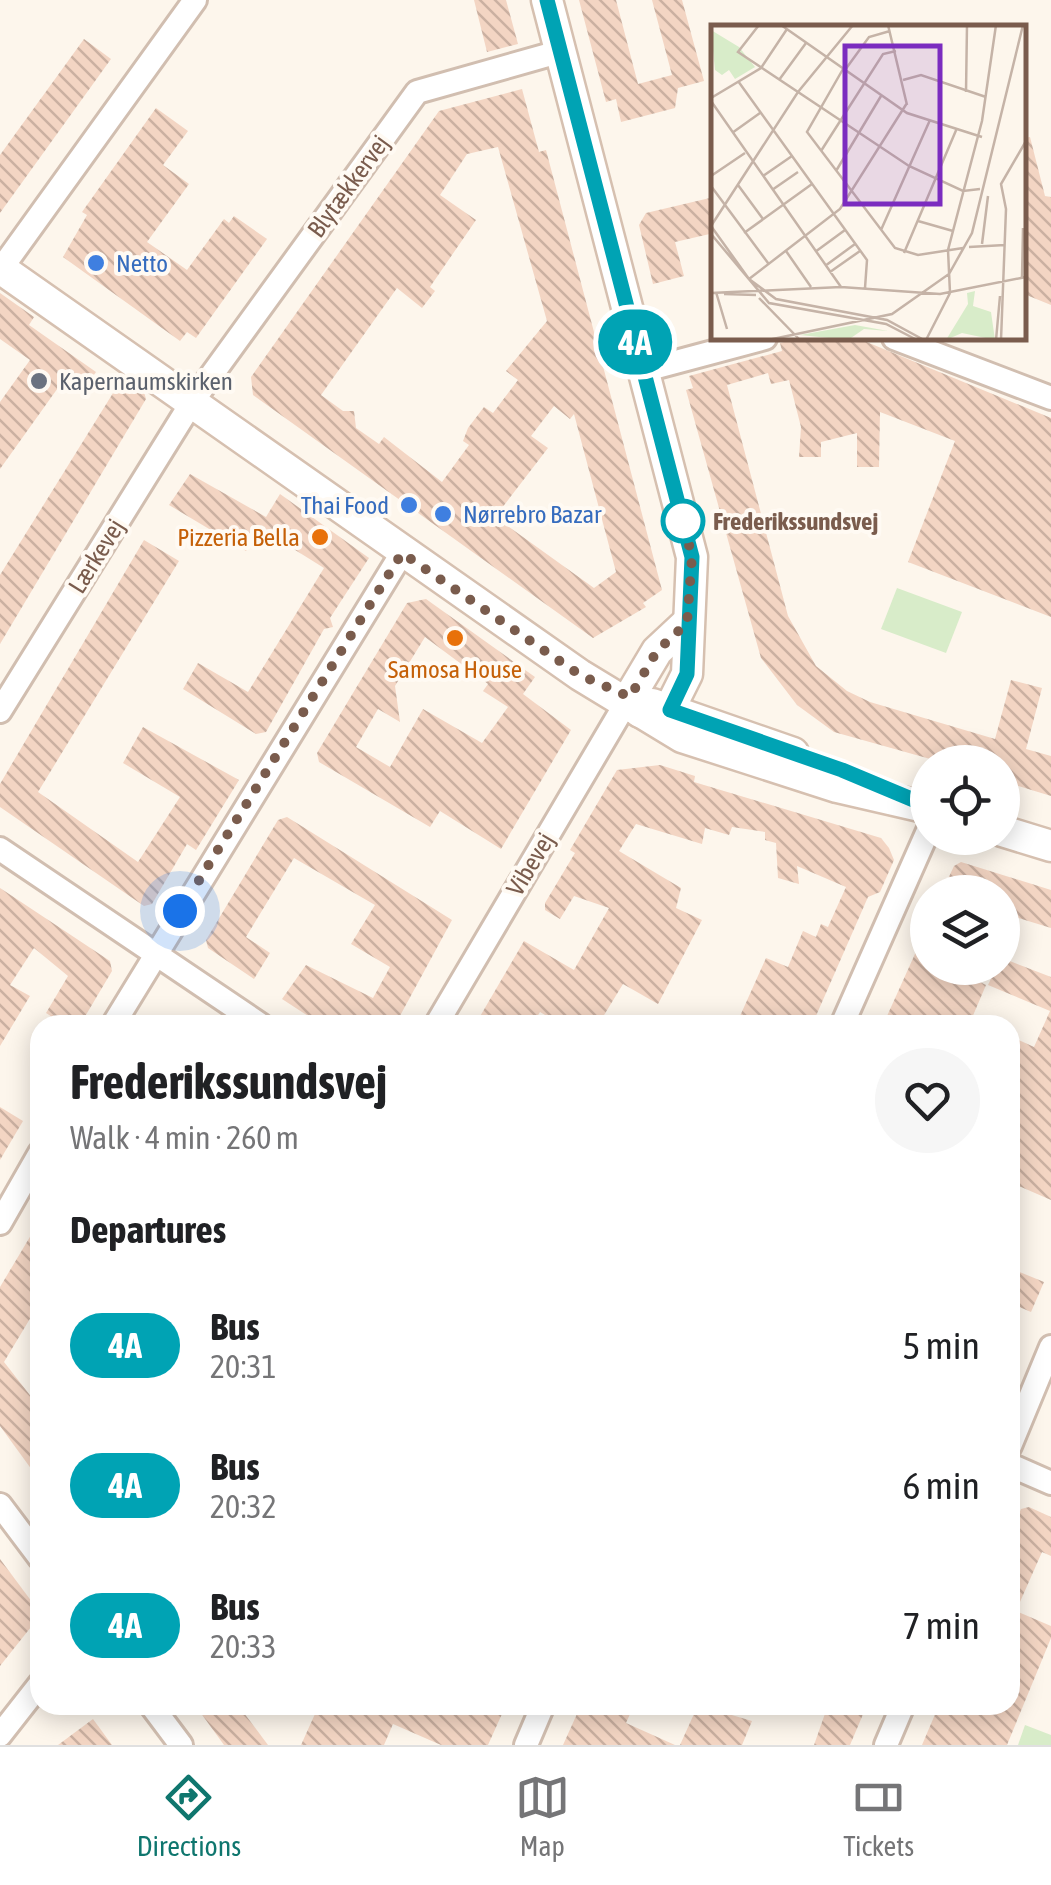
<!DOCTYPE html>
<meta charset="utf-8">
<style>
:root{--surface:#fff;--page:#f6f6f6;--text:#202124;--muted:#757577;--line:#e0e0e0;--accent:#0f766e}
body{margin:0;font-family:"Asap Condensed",sans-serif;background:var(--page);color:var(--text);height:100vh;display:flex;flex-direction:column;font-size:38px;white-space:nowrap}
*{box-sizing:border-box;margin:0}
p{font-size:32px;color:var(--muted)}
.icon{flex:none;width:55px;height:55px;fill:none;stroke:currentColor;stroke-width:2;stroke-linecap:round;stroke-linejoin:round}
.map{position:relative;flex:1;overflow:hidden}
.sheet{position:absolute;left:30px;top:1015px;width:990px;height:700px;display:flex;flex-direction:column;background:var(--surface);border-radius:30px;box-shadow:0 5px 25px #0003}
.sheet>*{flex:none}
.badge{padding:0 20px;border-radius:32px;font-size:35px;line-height:65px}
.buttons{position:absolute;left:910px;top:745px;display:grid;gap:20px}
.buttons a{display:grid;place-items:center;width:110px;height:110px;border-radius:50%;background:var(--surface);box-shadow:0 5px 25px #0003;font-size:50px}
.you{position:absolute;width:50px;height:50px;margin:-25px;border:8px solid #fff;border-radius:50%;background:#1a73e8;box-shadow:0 0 0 15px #1a73e833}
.map>.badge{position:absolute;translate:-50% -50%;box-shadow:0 0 0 5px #fff}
h2{padding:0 40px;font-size:38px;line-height:90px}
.round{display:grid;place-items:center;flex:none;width:105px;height:105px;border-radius:52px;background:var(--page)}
.summary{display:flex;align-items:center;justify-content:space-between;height:170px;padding:0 40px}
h1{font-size:48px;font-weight:700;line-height:75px}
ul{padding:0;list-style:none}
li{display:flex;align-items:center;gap:30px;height:140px;padding:0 40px}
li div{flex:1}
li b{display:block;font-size:38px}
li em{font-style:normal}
li .badge{min-width:110px;font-weight:700;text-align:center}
.tab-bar{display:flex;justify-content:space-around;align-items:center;height:140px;border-top:2px solid var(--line);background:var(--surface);font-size:28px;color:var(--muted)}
.tab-bar a{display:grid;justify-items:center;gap:5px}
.tab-bar .selected{color:var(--accent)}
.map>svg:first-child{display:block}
.grass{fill:#d8ecc9}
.building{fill:url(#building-back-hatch);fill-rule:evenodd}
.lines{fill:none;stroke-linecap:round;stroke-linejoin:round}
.street-casing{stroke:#d1beb0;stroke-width:28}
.secondary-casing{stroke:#d6c0b0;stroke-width:35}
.street{stroke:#fff;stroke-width:22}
.secondary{stroke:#fff;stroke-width:30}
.line-casing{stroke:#fff;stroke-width:22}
.line{stroke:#00a3b4;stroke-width:15}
.walk{stroke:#7a5c4d;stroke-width:10;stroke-dasharray:0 18}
.shop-dot{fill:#3f7fe0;stroke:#fffaf3;stroke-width:4}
.worship-dot{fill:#6b7280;stroke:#fffaf3;stroke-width:4}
.stop-dot{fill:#fff;stroke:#00a3b4;stroke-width:5}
.food-dot{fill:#e8710a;stroke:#fffaf3;stroke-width:4}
.labels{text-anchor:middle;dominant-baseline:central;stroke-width:8;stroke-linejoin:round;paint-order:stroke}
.street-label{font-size:25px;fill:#7a5c4d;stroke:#fffaf3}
.shop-label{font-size:25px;fill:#366cbe;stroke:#fffaf3;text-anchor:start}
.worship-label{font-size:25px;fill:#5b616d;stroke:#fffaf3;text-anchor:start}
.stop-label{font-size:25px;font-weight:bold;fill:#7a5c4d;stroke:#fffaf3;text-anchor:start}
.food-label{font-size:25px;fill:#c56008;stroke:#fffaf3;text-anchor:end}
.inset-road{fill:none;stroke:#c5b3a7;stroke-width:2.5}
.view{fill:#7b2cbf;fill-opacity:0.15;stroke:#7b2cbf;stroke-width:5}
.inset-edge{fill:none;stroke:#7a5c4d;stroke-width:5}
</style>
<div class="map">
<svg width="1051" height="1745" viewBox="0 0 1051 1745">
<defs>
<pattern id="building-back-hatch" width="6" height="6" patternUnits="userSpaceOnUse" patternTransform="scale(2.5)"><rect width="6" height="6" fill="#f3d5c3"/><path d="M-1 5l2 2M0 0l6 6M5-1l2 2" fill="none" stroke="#cab0a1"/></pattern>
</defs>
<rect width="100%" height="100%" fill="#fdf6ec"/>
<g class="grass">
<path d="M 897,588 L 962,612 L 946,653 L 881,629 Z"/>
<path d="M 1025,1725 L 1051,1735 L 1051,1745 L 1018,1745 Z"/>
</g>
<g class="building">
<path d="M 474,0 L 506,0 L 518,44 L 487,52 Z"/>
<path d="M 579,0 L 616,0 L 638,84 L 672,75 L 652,0 L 682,0 L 704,81 L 678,88 L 675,108 L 621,122 L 616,99 L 606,102 Z"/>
<path d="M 84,39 L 111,59 L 0,213 L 0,155 Z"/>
<path d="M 522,89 L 539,152 L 546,150 L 662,590 L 643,603 L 646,607 L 593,638 L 253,395 L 251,377 L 439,111 ZM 498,147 L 547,321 L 506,371 L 518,380 L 493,413 L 484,407 L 468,428 L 463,441 L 469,445 L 442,482 L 384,437 L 379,444 L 356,428 L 354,411 L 343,411 L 321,395 L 397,288 L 422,308 L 435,291 L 430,287 L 476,220 L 440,195 L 467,154 ZM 554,406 L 570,419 L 574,414 L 616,572 L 594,588 L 495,517 L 548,448 L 531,436 Z"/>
<path d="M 156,108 L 188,131 L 163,165 L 189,184 L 147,242 L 187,270 L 224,219 L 229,223 L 234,216 L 267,239 L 196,338 L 187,332 L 180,341 L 63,257 L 87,215 L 82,212 Z"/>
<path d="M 1030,137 L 1045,196 L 1051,197 L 1051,305 L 1024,294 L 1024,138 Z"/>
<path d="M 714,197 L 714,233 L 675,242 L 684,276 L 653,284 L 639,225 L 646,213 Z"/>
<path d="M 0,293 L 34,317 L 29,325 L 96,372 L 82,391 L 65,378 L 0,469 L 0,402 L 30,360 L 0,339 Z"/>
<path d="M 800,338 L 857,338 L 1051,418 L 1051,617 L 908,562 L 955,441 L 880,412 L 879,467 L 857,467 L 857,433 L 821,442 L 821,457 L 799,457 L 801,427 L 789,380 L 771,384 L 768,373 L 727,385 L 788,616 L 816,666 L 847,691 L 870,702 L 995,739 L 1011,680 L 1042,688 L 1026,749 L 1051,756 L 1051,796 L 1002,781 L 1002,762 L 941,762 L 834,732 L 797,705 L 761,658 L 686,390 L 693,388 L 689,376 L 782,351 L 780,343 Z"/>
<path d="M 123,377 L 144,392 L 146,399 L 0,644 L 0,575 Z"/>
<path d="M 190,474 L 266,517 L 280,494 L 369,558 L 330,618 L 333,627 L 324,629 L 266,732 L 256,734 L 183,689 L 198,663 L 248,692 L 324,568 L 260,528 L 246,551 L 169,505 Z"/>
<path d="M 144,540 L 179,561 L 38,792 L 138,862 L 180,797 L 123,763 L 143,727 L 239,780 L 196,850 L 187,844 L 152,904 L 144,906 L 0,807 L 0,784 Z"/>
<path d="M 426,599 L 535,677 L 523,694 L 571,730 L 501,849 L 440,811 L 430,827 L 319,762 L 317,753 L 407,603 ZM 425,637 L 488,684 L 483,691 L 508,707 L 482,743 L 423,709 L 390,767 L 356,747 L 378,709 L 400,722 L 395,686 Z"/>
<path d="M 660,765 L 695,776 L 694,782 L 881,838 L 889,848 L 894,860 L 880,892 L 868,897 L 812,1025 L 736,1025 L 766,958 L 788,967 L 803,931 L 816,937 L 821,924 L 828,927 L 846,887 L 797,866 L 799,884 L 778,878 L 776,843 L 765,840 L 765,832 L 732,827 L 729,835 L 705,828 L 702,844 L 636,824 L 619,851 L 681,888 L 676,908 L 702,920 L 658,1004 L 623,984 L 598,1025 L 562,1025 L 540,1012 L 532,1025 L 475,1025 L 524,941 L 574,970 L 609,908 L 574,896 L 560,919 L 545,910 L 545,903 L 575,853 L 570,850 L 617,770 Z"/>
<path d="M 287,817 L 452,920 L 395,1025 L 322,1025 L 282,999 L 306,965 L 373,998 L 390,967 L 351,944 L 375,905 L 294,858 L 246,937 L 270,953 L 254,979 L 208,948 L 206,940 L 278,820 Z"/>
<path d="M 961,862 L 1051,890 L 1051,928 L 1002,913 L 1002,892 L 942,892 L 954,866 Z"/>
<path d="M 0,888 L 110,961 L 112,971 L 80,1025 L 65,1025 L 46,1013 L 68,976 L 34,948 L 10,985 L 30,996 L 0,1046 Z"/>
<path d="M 928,925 L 928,968 L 952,968 L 986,985 L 969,1025 L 883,1025 Z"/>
<path d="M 1002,958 L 1051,977 L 1051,1200 L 1010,1182 L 1010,1036 L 1034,1047 L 1050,1011 L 988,985 L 996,968 L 1002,968 Z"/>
<path d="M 0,1107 L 23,1121 L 0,1160 Z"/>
<path d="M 40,1220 L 40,1302 L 4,1362 L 40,1408 L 40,1481 L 0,1426 L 0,1287 Z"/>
<path d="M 1010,1268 L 1044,1282 L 1031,1312 L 1010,1303 Z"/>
<path d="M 1029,1507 L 1051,1517 L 1051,1556 L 1042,1552 L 1016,1611 L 1051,1626 L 1051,1638 L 1007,1745 L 922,1745 L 939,1705 L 1010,1705 L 1010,1534 L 1021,1509 Z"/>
<path d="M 0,1559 L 35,1606 L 35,1622 L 0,1666 Z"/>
<path d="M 195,1705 L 238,1705 L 268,1745 L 224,1745 Z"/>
<path d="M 319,1705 L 506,1705 L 488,1745 L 441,1745 L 393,1724 L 384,1745 L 301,1745 Z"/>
<path d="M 581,1705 L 634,1705 L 626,1723 L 675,1745 L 563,1745 Z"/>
<path d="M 698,1705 L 752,1721 L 742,1745 L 680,1745 Z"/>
<path d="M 828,1705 L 867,1705 L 850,1745 L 814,1745 Z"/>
<path d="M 93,1719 L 112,1745 L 58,1745 Z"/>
</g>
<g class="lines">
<defs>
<g id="street">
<path d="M 1,269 L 195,0"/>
<path d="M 894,338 L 1051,398"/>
<path d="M 642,371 L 765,338"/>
<path d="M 0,711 L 192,402 L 417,92 L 562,51"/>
<path d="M 0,849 L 261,1025"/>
<path d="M 113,1025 L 402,553"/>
<path d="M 436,1025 L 626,703"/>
<path d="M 842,1025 L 928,831"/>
<path d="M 0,1223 L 40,1153"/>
<path d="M 1010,1446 L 1051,1347"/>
<path d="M 1010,1465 L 1051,1483"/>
<path d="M 0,1505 L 40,1558"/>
<path d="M 151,1705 L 181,1745"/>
<path d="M 0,1735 L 40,1684"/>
<path d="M 526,1745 L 543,1705"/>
<path d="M 886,1745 L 903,1705"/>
</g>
<g id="secondary">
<path d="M 547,0 L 692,557 L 687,674 L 669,710 L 640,712"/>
<path d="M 0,268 L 580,675 L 682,737 L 837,787 L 928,808"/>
<path d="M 626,703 L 657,651 L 687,623"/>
<path d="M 652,704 L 793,753"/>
<path d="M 1002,831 L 1051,846"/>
</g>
</defs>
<use href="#street" class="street-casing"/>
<use href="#secondary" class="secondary-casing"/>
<use href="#street" class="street"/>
<use href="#secondary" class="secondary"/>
</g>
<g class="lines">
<defs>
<path id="line" d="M 547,0 L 692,557 L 687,674 L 670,710 L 842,770 L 928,806"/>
</defs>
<use href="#line" class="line-casing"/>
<use href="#line" class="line"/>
<path class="walk" d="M 180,911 L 402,553 L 580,675 L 630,697 L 657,651 L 687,623 L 692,557 L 683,521"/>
</g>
<g class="shop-dot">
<circle cx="96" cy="263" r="10"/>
<circle cx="409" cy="505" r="10"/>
<circle cx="443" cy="514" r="10"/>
</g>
<circle class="worship-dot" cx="39" cy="381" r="10"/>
<circle class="stop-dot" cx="683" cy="521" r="20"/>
<g class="food-dot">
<circle cx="320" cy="537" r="10"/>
<circle cx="455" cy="638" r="10"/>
</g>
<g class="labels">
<g class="street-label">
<text transform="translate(348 186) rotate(-54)">Blytækkervej</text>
<text transform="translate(96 556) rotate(-58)">Lærkevej</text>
<text transform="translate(530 864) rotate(-59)">Vibevej</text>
</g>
<g class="shop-label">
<text x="116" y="263">Netto</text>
<text x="389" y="505" text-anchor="end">Thai Food</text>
<text x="463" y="514">Nørrebro Bazar</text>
</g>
<g class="worship-label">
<text x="59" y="381">Kapernaumskirken</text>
</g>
<g class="stop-label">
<text x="713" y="521">Frederikssundsvej</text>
</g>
<g class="food-label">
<text x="300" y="537">Pizzeria Bella</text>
<text x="455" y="669" text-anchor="middle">Samosa House</text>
</g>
</g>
<g transform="translate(711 25)">
<rect width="315" height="315" fill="#fdf6ec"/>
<path d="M 0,5 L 28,22 L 44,42 L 24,54 L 18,45 L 11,50 L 4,45 ZM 264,266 L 262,281 L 280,287 L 284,315 L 251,308 L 235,315 L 257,279 L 256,268 ZM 144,300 L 177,306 L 153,304 L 137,315 L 89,310 Z" fill="#d8ecc9"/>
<path class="inset-road" d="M 48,0 L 27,27 L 198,141 L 252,166 L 269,164M 70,0 L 196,88 L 271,112M 177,0 L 196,80M 132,44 L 96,107 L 184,223 L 207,230 L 252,223M 134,45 L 158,12 L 179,6M 68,55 L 95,18M 192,55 L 210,50 L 275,72M 27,56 L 156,235 L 154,263M 255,67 L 256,0M 0,73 L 50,43 L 76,4M 0,76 L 130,262M 271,96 L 285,0M 21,108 L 49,88M 110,126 L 172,29 L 185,26M 125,146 L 170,71M 0,151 L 34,128M 52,151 L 81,131M 27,160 L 52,194M 0,161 L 57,238M 61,165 L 87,147M 207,196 L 242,206M 0,201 L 38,254 L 65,274 L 176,295 L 213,315M 0,201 L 87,67 L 142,0M 170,205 L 219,95M 33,208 L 101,159M 0,209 L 58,278 L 175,299 L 206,315M 271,219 L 277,171M 258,222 L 294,220M 75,226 L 100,262M 104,227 L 134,205M 193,228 L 246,103M 114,241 L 144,219M 119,247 L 149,226M 311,253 L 312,203M 38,254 L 129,184 L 196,78M 5,267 L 16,304M 0,268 L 130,262 L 229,269 L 315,252M 13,269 L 45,270M 48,273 L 89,315M 57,315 L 181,289 L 238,249 L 261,208 L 312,0M 215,315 L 239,268 L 237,225 L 271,96M 285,315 L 289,271M 290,315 L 295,184 L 290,159 L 315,116"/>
<path class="view" d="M 134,21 L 229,21 L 229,179 L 134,179 Z"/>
<rect width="315" height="315" class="inset-edge"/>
</g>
</svg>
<div class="buttons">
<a><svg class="icon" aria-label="locate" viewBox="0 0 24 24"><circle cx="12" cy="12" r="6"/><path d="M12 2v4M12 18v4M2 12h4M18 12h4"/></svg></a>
<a><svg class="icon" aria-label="layers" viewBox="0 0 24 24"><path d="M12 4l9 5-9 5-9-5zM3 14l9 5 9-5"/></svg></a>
</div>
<div class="you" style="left:180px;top:911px"></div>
<b class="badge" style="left:635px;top:342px;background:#00a3b4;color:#fff">4A</b>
<section class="sheet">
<div class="summary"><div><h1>Frederikssundsvej</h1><p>Walk · 4 min · 260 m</p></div><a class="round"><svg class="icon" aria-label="heart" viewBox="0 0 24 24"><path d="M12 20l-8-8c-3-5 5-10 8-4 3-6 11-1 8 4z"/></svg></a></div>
<h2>Departures</h2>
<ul>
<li><span class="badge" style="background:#00a3b4;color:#fff">4A</span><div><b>Bus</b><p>20:31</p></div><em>5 min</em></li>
<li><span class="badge" style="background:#00a3b4;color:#fff">4A</span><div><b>Bus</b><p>20:32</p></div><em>6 min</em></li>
<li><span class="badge" style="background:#00a3b4;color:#fff">4A</span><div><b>Bus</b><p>20:33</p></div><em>7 min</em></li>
</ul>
</section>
</div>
<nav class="tab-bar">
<a class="selected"><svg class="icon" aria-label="directions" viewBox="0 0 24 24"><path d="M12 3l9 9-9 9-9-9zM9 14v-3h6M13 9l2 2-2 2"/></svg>Directions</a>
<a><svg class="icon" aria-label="map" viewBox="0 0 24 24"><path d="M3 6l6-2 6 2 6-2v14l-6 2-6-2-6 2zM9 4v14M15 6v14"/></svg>Map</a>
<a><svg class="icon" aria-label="tickets" viewBox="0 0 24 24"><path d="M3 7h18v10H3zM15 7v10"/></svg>Tickets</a>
</nav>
